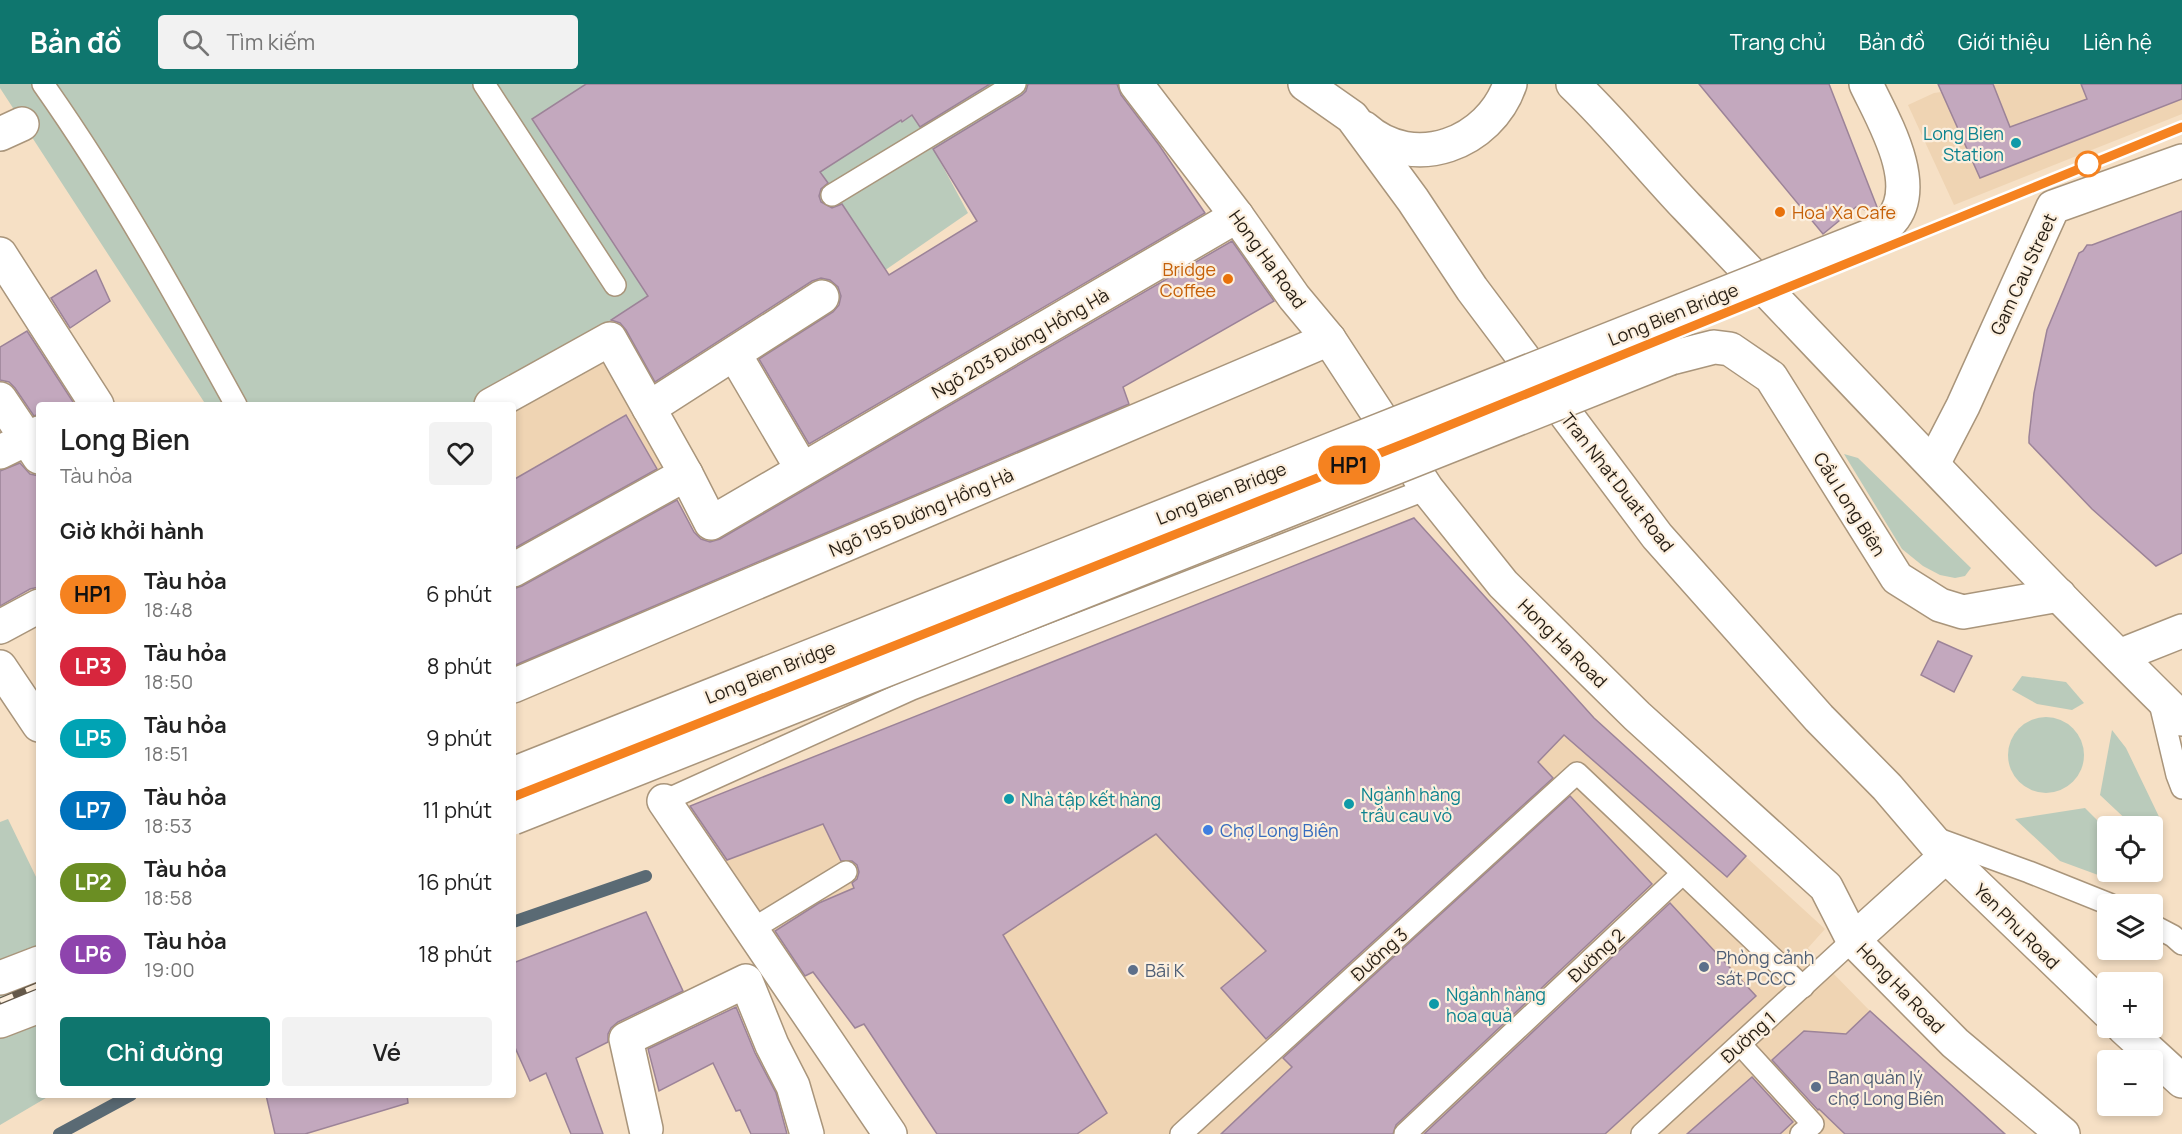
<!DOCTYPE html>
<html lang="vi">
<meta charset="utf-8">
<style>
:root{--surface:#fff;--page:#f2f2f2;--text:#222;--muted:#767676;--accent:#0f766e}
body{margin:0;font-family:Manrope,sans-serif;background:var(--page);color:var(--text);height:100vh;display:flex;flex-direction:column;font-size:22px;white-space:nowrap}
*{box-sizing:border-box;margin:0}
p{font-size:20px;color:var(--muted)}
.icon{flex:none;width:33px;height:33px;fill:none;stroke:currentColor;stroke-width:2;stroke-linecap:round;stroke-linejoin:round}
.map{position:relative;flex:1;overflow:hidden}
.drawer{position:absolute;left:36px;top:318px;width:480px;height:696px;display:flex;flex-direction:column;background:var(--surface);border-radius:6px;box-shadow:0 3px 9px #0003}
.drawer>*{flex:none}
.badge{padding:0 12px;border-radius:20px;font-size:21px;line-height:39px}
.tools{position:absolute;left:2097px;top:732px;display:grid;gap:12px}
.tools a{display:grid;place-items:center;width:66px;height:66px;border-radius:6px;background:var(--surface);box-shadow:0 3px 9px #0003;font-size:30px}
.map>.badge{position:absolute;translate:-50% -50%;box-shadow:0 0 0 3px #fff}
h2{padding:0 24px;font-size:22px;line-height:54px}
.round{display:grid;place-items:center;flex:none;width:63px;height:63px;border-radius:6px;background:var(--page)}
.head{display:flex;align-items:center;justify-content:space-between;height:102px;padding:0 24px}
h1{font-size:28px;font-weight:600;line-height:45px}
.button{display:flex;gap:12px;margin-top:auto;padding:12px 24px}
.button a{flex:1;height:69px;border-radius:6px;background:var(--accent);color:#fff;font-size:24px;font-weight:600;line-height:69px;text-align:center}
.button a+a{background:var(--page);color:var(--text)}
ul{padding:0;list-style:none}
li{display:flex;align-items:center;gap:18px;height:72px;padding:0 24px}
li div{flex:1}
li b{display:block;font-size:22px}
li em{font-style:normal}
li .badge{min-width:66px;font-weight:700;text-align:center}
header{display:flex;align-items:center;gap:36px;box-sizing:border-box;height:84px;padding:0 30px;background:var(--accent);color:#fff}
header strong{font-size:28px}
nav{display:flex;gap:33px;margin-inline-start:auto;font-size:21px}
.search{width:420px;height:54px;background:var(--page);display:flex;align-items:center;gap:15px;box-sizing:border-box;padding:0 21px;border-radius:6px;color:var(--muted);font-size:22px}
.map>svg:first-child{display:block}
.built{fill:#efd4b3}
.green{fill:#bacbbb}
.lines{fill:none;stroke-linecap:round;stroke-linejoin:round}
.stream{stroke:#5a6a74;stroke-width:12}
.building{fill:#c3a8be;stroke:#9c8398;stroke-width:1.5}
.lane-casing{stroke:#a9957b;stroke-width:24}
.street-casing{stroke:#a9957b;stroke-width:36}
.secondary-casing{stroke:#a9957b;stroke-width:36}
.primary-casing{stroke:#a9957b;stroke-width:36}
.lane{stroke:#fff;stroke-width:21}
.street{stroke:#fff;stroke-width:33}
.secondary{stroke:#fff;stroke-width:33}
.primary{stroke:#fff;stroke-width:33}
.rail-casing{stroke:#645849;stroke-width:7}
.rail{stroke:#fcefde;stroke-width:4.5;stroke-dasharray:14;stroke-linecap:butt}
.street-bridge-casing{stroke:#a9957b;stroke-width:36;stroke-linecap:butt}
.street-bridge{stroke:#fff;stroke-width:33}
.line-casing{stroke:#fff;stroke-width:14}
.line{stroke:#f58220;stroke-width:9}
.culture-dot{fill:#0f9aa8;stroke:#fcefde;stroke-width:2}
.stop-dot{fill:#fff;stroke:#f58220;stroke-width:3}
.food-dot{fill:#e8710a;stroke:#fcefde;stroke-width:2}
.shop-dot{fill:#3f7fe0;stroke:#fcefde;stroke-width:2}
.service-dot{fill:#5c6f8a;stroke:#fcefde;stroke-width:2}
.labels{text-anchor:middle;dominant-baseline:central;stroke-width:4.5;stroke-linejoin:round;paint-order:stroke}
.culture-label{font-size:18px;fill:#0d838f;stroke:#fcefde;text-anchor:start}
.food-label{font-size:18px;fill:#c56008;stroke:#fcefde;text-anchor:start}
.street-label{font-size:18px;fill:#251d13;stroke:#fcefde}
.shop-label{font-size:18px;fill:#366cbe;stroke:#fcefde;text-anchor:start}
.service-label{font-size:18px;fill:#4e5e75;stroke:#fcefde;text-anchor:start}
</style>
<header>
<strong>Bản đồ</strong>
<div class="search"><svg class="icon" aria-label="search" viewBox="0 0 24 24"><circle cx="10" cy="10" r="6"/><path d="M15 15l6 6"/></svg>Tìm kiếm</div>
<nav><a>Trang chủ</a><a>Bản đồ</a><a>Giới thiệu</a><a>Liên hệ</a></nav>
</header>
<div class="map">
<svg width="2182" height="1050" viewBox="0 0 2182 1050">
<rect width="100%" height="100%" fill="#f6e0c5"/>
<g class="built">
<path d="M 1970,0 L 2182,0 L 2182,30 L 1954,121 L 1908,21 L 1934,9 L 1970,4 Z"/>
<path d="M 606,265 L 675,386 L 546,459 L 513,402 L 513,321 Z"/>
<path d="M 1414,434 L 1594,634 L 1825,845 L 1808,864 L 1826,882 L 1870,927 L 2005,1050 L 937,1050 L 865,940 L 855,944 L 813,888 L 805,892 L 683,725 Z"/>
</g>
<g class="green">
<path d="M 0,0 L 1052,0 L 935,68 L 968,129 L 868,198 L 881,288 L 783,130 L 473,321 L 206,321 L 0,4 Z"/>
<path d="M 1844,370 L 1858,374 L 1971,484 L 1965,492 L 1955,494 L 1940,491 L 1923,482 L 1902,465 Z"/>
<path d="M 2022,592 L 2066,598 L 2084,619 L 2072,626 L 2037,620 L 2012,606 Z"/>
<circle cx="2046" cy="671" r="38"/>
<path d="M 2112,646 L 2126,664 L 2163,741 L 2153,753 L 2152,742 L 2133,742 L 2100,711 Z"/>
<path d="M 2085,724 L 2107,746 L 2108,788 L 2116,788 L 2109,795 L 2060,777 L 2015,735 Z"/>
<path d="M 8,735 L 39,799 L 39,1011 L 51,1011 L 0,1041 L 0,738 Z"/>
</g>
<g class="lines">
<g class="stream">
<path d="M 513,838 L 646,792"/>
<path d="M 59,1050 L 131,1011"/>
</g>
</g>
<g class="building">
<path d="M 586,0 L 990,0 L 920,43 L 912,31 L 902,38 L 901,36 L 820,88 L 828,99 L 821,105 L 819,112 L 821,118 L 832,124 L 842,120 L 889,191 L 977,137 L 933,65 L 1022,11 L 1026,7 L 1028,0 L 1117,0 L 1121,11 L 1159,61 L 1205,129 L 809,360 L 759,275 L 833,228 L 839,221 L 841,212 L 838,203 L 830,196 L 821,194 L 812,197 L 655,298 L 626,246 L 620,239 L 611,236 L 648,212 L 532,35 Z"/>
<path d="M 1699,0 L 1829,0 L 1877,123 L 1876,125 L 1872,128 L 1856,123 L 1823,150 Z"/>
<path d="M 1938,0 L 1993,0 L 2010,43 L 2087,15 L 2081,0 L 2182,0 L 2182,15 L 1980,94 Z"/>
<path d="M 2182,127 L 2182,469 L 2156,482 L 2092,425 L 2029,359 L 2029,353 L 2034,309 L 2047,246 L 2079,169 L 2083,167 L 2087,161 L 2092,161 Z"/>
<path d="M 1232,157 L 1274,217 L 1123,303 L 1129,320 L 513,582 L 513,505 L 522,502 L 677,416 L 694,448 L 701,455 L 710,458 L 720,455 Z"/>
<path d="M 96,186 L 110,217 L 70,244 L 51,214 Z"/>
<path d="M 27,247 L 75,321 L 39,321 L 39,330 L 34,332 L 15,304 L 9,298 L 0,296 L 0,263 Z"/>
<path d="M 626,331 L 657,385 L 513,465 L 513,396 Z"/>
<path d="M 20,379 L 30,390 L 39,392 L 39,503 L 30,505 L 0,522 L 0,387 Z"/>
<path d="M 1414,434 L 1594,634 L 1746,772 L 1727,793 L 1564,651 L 1538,678 L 1553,694 L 1266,955 L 1221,904 L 1266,867 L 1156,750 L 1003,851 L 1107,1029 L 1077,1050 L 937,1050 L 864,940 L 855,944 L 813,888 L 805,892 L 775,847 L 819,819 L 854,804 L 852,799 L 857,795 L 859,788 L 857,781 L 852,777 L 841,777 L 823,740 L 727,776 L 690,722 Z"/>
<path d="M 1938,557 L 1972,572 L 1954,608 L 1921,591 Z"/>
<path d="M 1570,712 L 1652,800 L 1396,1041 L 1393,1050 L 1221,1050 L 1292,983 L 1283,974 Z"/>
<path d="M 1670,819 L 1756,912 L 1605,1050 L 1424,1050 Z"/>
<path d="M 646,828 L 683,907 L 618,938 L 611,944 L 608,950 L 608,958 L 576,974 L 603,1050 L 571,1050 L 546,989 L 530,997 L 513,959 L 513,879 Z"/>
<path d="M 736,923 L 755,969 L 776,1009 L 787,1050 L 751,1050 L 740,1026 L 736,1027 L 713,979 L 659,1007 L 648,965 Z"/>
<path d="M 1870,927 L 2005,1050 L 1845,1050 L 1819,1025 L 1818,1026 L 1772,976 L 1804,947 L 1846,950 Z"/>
<path d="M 1752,993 L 1793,1038 L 1780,1050 L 1687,1050 Z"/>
<path d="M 266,1011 L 407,1011 L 408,1019 L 305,1050 L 275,1050 Z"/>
</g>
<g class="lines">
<defs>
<g id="lane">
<path d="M 43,0 C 115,102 176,212 236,321"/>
<path d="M 484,0 L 615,201"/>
<path d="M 832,111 L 1015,0"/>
<path d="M 2159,615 L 2177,691 L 2182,704"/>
<path d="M 664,717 L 912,605 L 1427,405"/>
<path d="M 1933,753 L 2029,788 L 2109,820"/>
<path d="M 2152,841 L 2173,852 L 2182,860"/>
<path d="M 751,846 L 846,788"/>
<path d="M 1740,960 L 1813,1040 L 1801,1050"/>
<path d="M 1181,1050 L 1577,689 L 1803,903"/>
<path d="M 1405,1050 L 1682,790"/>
<path d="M 1642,1050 L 1853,856"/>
</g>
<g id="street">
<path d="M 1866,0 C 1882,34 1923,101 1891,137 C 1886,142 1878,146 1872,151"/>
<path d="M 0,50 L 22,40"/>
<path d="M 0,170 L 97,321"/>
<path d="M 735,271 L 802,385"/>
<path d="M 1671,274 L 1714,263 L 1730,265 L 1771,293 L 1897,494 L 1940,521 L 1963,528 L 2059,511"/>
<path d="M 0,315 L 39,373"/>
<path d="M 491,321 L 610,255 L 686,390 L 513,486"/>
<path d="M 649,324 L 822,213"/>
<path d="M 0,368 L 39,349"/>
<path d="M 1933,380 L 1963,322 L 2053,123 L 2182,77"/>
<path d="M 686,390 L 711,439 L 1237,132"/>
<path d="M 0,543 L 39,522"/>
<path d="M 0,583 L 39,641"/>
<path d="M 513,602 L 1329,255"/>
<path d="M 664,717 L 890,1050"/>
<path d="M 0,894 L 39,879"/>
<path d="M 0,937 L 39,922"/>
<path d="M 646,1045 L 626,955 L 746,897 L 772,961 L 793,1002 L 807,1050"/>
</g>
<g id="secondary">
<path d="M 1136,0 L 1237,132 L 1294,213 L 1329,255 L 1427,405 L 1503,500 L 1637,632 L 1826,803 L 1853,856 L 1955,959 L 2063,1050"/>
<path d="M 2119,572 L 2182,547"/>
</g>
<g id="primary">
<path d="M 1305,0 L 1352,33 L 1413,116 L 1472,205 L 1657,452 L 1819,634 L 1887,703 L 1946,772 L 2108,928"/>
<path d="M 1573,0 C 1614,39 1649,83 1687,123 C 1851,294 2013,469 2182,635"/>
<path d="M 1364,44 C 1414,89 1490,59 1510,0"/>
<path d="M 1853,856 L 1946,772"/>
<path d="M 2124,944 L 2182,997"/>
</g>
</defs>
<use href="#lane" class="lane-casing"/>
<use href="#street" class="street-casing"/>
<use href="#secondary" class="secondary-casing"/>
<use href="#primary" class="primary-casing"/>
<use href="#lane" class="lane"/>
<use href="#street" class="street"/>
<use href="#secondary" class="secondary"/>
<use href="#primary" class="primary"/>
<defs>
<g id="rail">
<path d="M 513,713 L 1371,372 L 2182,43"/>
<path d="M 0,917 L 39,901"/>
</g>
</defs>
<use href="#rail" class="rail-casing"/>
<use href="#rail" class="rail"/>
<defs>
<g id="street-bridge">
<path d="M 513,690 L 1872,151"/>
<path d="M 513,734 L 1671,274"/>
</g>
</defs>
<use href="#street-bridge" class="street-bridge-casing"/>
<use href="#street-bridge" class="street-bridge"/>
</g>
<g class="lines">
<defs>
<path id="line" d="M 513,713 L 1413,356 L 2182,43"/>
</defs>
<use href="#line" class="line-casing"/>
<use href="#line" class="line"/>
</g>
<g class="culture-dot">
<circle cx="2016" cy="59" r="6"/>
<circle cx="1009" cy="715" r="6"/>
<circle cx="1349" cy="720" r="6"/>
<circle cx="1434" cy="920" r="6"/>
</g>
<circle class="stop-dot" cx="2088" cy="80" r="12"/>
<g class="food-dot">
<circle cx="1780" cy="128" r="6"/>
<circle cx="1228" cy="195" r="6"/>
</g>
<circle class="shop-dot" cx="1208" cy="746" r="6"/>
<g class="service-dot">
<circle cx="1704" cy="883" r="6"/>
<circle cx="1133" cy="886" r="6"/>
<circle cx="1816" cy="1003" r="6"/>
</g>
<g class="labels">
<g class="culture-label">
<text x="2004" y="49" text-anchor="end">Long Bien<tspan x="2004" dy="21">Station</tspan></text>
<text x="1361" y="710">Ngành hàng<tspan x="1361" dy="21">trầu cau vỏ</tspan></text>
<text x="1021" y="715">Nhà tập kết hàng</text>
<text x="1446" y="910">Ngành hàng<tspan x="1446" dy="21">hoa quả</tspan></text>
</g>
<g class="food-label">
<text x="1792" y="128">Hoa' Xa Cafe</text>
<text x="1216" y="185" text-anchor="end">Bridge<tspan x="1216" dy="21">Coffee</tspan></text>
</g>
<g class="street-label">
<text transform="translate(1268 175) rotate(54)">Hong Ha Road</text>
<text transform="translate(2023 190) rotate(-65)">Gam Cau Street</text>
<text transform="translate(1673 230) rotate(-22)">Long Bien Bridge</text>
<text transform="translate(1020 259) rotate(-30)">Ngõ 203 Đường Hồng Hà</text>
<text transform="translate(1618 398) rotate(52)">Tran Nhat Duat Road</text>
<text transform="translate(1221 409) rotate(-22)">Long Bien Bridge</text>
<text transform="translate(1850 420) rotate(58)">Cầu Long Biên</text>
<text transform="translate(921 428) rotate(-23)">Ngõ 195 Đường Hồng Hà</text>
<text transform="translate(1563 559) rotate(45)">Hong Ha Road</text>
<text transform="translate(770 588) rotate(-22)">Long Bien Bridge</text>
<text transform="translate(2017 842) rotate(45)">Yen Phu Road</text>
<text transform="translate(1379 870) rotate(-42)">Đường 3</text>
<text transform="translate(1596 871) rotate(-43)">Đường 2</text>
<text transform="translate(1901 904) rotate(46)">Hong Ha Road</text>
<text transform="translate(1748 953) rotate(-42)">Đường 1</text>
</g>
<g class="shop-label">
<text x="1220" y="746">Chợ Long Biên</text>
</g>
<g class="service-label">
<text x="1716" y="873">Phòng cảnh<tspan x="1716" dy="21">sát PCCC</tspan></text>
<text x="1145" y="886">Bãi K</text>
<text x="1828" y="993">Ban quản lý<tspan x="1828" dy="21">chợ Long Biên</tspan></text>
</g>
</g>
</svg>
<div class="tools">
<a><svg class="icon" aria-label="locate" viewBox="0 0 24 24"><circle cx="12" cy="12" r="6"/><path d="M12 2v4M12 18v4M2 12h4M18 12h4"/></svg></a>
<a><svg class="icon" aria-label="layers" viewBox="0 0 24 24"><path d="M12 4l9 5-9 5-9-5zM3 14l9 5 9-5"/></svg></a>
<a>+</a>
<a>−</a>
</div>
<b class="badge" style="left:1349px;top:381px;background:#f58220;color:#111">HP1</b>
<section class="drawer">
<div class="head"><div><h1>Long Bien</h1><p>Tàu hỏa</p></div><a class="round"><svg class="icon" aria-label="heart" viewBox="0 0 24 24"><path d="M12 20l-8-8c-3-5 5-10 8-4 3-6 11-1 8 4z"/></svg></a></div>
<h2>Giờ khởi hành</h2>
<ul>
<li><span class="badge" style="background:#f58220;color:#111">HP1</span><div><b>Tàu hỏa</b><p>18:48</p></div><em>6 phút</em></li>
<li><span class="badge" style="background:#d7263d;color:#fff">LP3</span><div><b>Tàu hỏa</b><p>18:50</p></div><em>8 phút</em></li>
<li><span class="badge" style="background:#00a3b4;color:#fff">LP5</span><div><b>Tàu hỏa</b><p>18:51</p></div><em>9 phút</em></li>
<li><span class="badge" style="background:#0072bc;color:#fff">LP7</span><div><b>Tàu hỏa</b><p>18:53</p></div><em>11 phút</em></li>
<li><span class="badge" style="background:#6b8e23;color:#fff">LP2</span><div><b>Tàu hỏa</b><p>18:58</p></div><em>16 phút</em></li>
<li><span class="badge" style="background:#8e44ad;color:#fff">LP6</span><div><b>Tàu hỏa</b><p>19:00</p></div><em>18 phút</em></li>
</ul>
<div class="button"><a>Chỉ đường</a><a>Vé</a></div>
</section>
</div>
